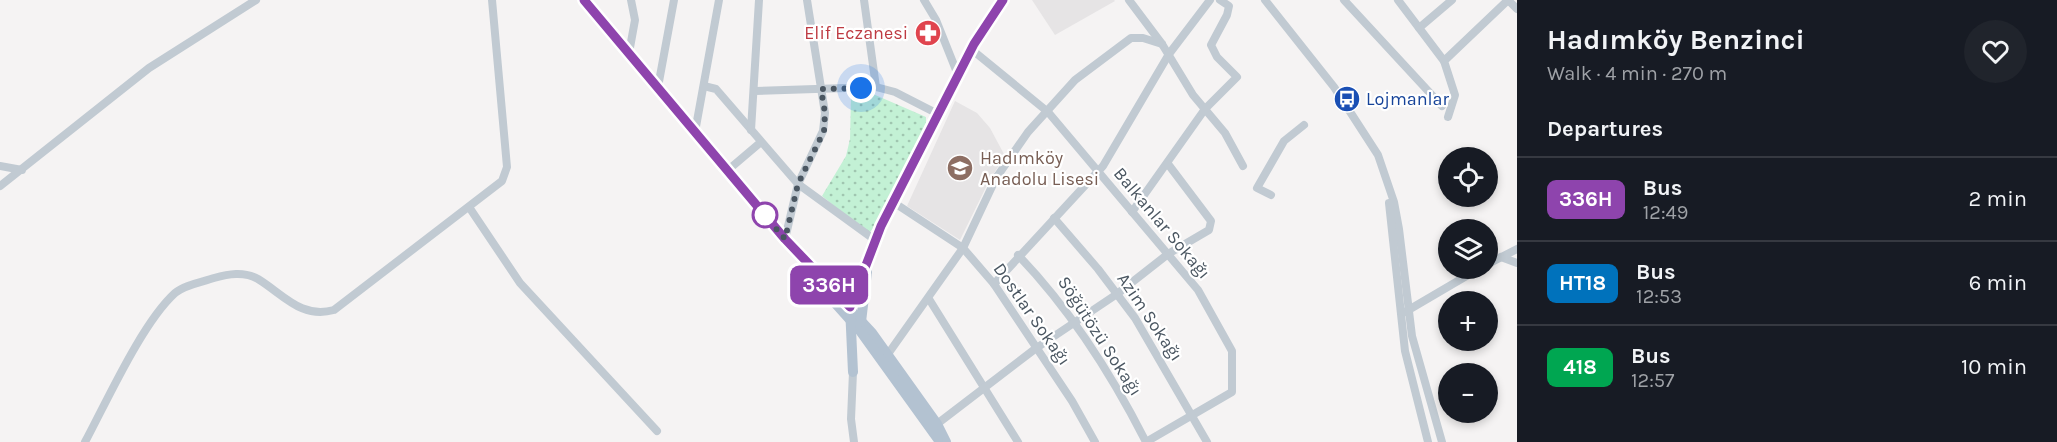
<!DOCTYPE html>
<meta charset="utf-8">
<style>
:root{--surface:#171b24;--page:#20242c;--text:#f1f3f6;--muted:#9ea1a6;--line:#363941}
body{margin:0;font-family:Karla,sans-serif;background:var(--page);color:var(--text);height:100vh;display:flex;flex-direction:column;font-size:22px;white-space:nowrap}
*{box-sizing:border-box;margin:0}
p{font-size:20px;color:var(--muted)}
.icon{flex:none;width:33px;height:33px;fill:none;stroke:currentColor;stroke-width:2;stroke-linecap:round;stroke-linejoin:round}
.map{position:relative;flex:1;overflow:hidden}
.sheet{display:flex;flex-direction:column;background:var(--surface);width:540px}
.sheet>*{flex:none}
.badge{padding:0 12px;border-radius:9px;font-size:21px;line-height:39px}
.controls{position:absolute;left:1438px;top:147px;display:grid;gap:12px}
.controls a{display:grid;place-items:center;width:60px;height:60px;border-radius:50%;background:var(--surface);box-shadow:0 3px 9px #0003;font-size:30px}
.you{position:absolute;width:30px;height:30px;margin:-15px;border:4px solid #fff;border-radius:50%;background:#1a73e8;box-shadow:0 0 0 9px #1a73e833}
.map>.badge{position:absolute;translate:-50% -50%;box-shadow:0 0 0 3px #fff}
h2{padding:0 30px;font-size:22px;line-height:54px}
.round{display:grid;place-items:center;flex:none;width:63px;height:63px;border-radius:32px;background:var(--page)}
.summary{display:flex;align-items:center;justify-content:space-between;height:102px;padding:0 30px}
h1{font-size:28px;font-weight:700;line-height:45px}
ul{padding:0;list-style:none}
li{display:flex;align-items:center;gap:18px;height:84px;padding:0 30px;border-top:2px solid var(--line)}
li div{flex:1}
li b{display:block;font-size:22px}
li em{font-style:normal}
li .badge{min-width:66px;font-weight:700;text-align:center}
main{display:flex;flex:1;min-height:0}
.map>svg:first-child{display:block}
.education{fill:#e6e4e5}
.grass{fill:url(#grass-dots)}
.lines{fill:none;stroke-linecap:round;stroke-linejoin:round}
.minor{stroke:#c1cad2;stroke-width:8}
.major{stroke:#b3c2d1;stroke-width:10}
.line-casing{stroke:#fff;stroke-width:14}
.line{stroke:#8e44ad;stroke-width:9}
.walk{stroke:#4a5661;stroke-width:6;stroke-dasharray:0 10.8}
.stop-dot{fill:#fff;stroke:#8e44ad;stroke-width:3}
.labels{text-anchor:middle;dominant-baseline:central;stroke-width:4.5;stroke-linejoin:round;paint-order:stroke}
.health-label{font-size:18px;fill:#be3a42;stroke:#fff;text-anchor:end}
.transit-label{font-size:18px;fill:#164399;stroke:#fff;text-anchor:start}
.education-label{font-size:18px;fill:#785e54;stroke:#fff;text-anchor:start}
.street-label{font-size:18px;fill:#4a5661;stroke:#fff}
</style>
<main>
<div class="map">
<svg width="1517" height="442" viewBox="0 0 1517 442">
<defs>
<pattern id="grass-dots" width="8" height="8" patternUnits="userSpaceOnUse" patternTransform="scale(1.5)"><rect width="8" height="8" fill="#c3f1d5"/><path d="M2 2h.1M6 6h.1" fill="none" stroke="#a0c6b0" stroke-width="1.8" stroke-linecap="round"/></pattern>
</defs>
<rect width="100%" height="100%" fill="#f5f3f3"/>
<g class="education">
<path d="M 1032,0 L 1114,0 L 1115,1 L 1055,35 Z"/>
<path d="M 955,101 L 977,113 L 990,128 L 1005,156 L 989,181 L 960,240 L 907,206 Z"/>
</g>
<path class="grass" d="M 873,94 L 926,117 L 926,123 L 880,221 L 868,234 L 822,196 L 846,156 L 850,139 L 851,97 Z"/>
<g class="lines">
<g class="minor">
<path d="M 864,0 L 876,87"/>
<path d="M 924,0 L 936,20 L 958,75"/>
<path d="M 1129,0 L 1162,44 L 1193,95 L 1225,133 L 1243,166"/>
<path d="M 1265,0 L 1334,87 L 1378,155 L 1394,202 L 1399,229 L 1412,336 L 1442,442"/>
<path d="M 1344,0 L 1442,106"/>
<path d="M 1398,0 L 1444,61"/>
<path d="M 1508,0 L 1517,9"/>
<path d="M 1419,28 L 1452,0"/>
<path d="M 971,49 L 1048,112 L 1198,290 L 1232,351 L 1232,392 L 1146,442"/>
<path d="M 629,53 L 635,20 L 631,0"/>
<path d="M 704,86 L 716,89 L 798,184 L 875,240"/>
<path d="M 658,87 L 674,0"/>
<path d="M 755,91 L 876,87 L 895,92 L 938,114"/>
<path d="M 1448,117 L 1455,95 L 1444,61 L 1508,0"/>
<path d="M 751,130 L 759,0"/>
<path d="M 695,132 L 719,0"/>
<path d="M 0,166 L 22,170"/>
<path d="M 728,170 L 761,142"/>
<path d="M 0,186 L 149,68 L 256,0"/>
<path d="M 1271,195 L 1257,188 L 1284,141 L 1304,125"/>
<path d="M 893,202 L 963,248 L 994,284 L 1072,401 L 1095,442"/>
<path d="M 1389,203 L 1405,351 L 1428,442"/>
<path d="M 469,207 L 520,283 L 657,431"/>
<path d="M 1132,212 L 1205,109 L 1237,77 L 1217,57 L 1211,45 L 1227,15 L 1229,6 L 1220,0"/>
<path d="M 1054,218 L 1098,269 L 1135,318 L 1207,442"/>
<path d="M 785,239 L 798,184 L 823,131 L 825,113 L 807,0"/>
<path d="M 871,249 L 974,44 L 1003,0"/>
<path d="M 1018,255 C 1070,309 1112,375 1146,442"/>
<path d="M 1501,257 L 1517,263"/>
<path d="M 1488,264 L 1517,249"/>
<path d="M 994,284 L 1103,166 L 1169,54 L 1210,0"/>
<path d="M 929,299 L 1018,442"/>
<path d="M 1405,312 L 1480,268"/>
<path d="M 888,354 L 963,248 L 996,178 L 1028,132 L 1075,80 L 1131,38 L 1143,38 L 1162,44"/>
<path d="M 853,372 L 851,419 L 854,442"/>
<path d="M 937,424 L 1035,349 L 1117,294 L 1168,254 L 1209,230 L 1211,221 L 1168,164"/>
<path d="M 85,442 C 107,401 142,323 175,293 C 184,285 202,282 214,278 C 228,274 244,271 258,279 C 284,295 301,319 334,310 L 502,181 L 507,167 L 492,0"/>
</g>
<g class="major">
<path d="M 584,0 L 785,239 L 872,333 L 937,424 L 946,442"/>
<path d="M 817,283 L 861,332 L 938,439"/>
<path d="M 861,322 L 867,272"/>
<path d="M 853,372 L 850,307 L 871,249"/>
</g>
</g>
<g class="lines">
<defs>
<path id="line" d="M 584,0 L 785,239 L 850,307 L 881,226 L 974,44 L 1003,0"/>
</defs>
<use href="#line" class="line-casing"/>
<use href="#line" class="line"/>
<path class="walk" d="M 765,215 L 760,210 L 785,239 L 798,184 L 824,131 L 825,113 L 821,89 L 861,88"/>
</g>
<defs>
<symbol id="pharmacy-disc" viewBox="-11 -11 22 22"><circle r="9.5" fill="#e0444e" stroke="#fff"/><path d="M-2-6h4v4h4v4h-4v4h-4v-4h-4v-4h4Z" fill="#fff"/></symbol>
<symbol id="bus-disc" viewBox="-11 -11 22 22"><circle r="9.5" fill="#1a4fb4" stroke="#fff"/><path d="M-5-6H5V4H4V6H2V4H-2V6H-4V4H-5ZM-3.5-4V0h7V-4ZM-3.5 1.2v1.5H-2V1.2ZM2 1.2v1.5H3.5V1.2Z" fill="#fff"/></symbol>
<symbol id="school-disc" viewBox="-11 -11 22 22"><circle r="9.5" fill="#8d6e63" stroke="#fff"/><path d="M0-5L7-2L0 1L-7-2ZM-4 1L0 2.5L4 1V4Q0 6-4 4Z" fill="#fff"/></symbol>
</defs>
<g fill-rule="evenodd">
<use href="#pharmacy-disc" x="913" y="18" width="30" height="30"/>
<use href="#bus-disc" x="1332" y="84" width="30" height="30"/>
<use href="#school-disc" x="945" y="153" width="30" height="30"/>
</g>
<circle class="stop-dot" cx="765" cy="215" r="12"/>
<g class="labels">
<g class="health-label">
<text x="908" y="33">Elif Eczanesi</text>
</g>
<g class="transit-label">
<text x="1366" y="99">Lojmanlar</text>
</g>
<g class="education-label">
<text x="980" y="158">Hadımköy<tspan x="980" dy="21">Anadolu Lisesi</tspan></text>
</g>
<g class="street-label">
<text transform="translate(1162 223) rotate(50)">Balkanlar Sokağı</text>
<text transform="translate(1032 314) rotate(55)">Dostlar Sokağı</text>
<text transform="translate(1150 317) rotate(56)">Azim Sokağı</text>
<text transform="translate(1100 336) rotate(57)">Söğütözü Sokağı</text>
</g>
</g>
</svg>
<div class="controls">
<a><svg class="icon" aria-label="locate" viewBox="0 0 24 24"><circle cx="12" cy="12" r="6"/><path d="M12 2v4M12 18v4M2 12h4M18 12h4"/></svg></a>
<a><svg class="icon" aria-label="layers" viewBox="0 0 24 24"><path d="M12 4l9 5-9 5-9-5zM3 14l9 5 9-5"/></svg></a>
<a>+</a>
<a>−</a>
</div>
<div class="you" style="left:861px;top:88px"></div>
<b class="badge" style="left:829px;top:285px;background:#8e44ad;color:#fff">336H</b>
</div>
<section class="sheet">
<div class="summary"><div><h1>Hadımköy Benzinci</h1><p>Walk · 4 min · 270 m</p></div><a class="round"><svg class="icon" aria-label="heart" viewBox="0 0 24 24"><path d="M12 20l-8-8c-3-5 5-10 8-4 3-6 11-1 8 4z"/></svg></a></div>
<h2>Departures</h2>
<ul>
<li><span class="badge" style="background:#8e44ad;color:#fff">336H</span><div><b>Bus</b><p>12:49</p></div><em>2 min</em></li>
<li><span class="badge" style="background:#0072bc;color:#fff">HT18</span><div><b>Bus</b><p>12:53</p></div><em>6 min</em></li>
<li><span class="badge" style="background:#00a651;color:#fff">418</span><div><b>Bus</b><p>12:57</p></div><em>10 min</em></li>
</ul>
</section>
</main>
